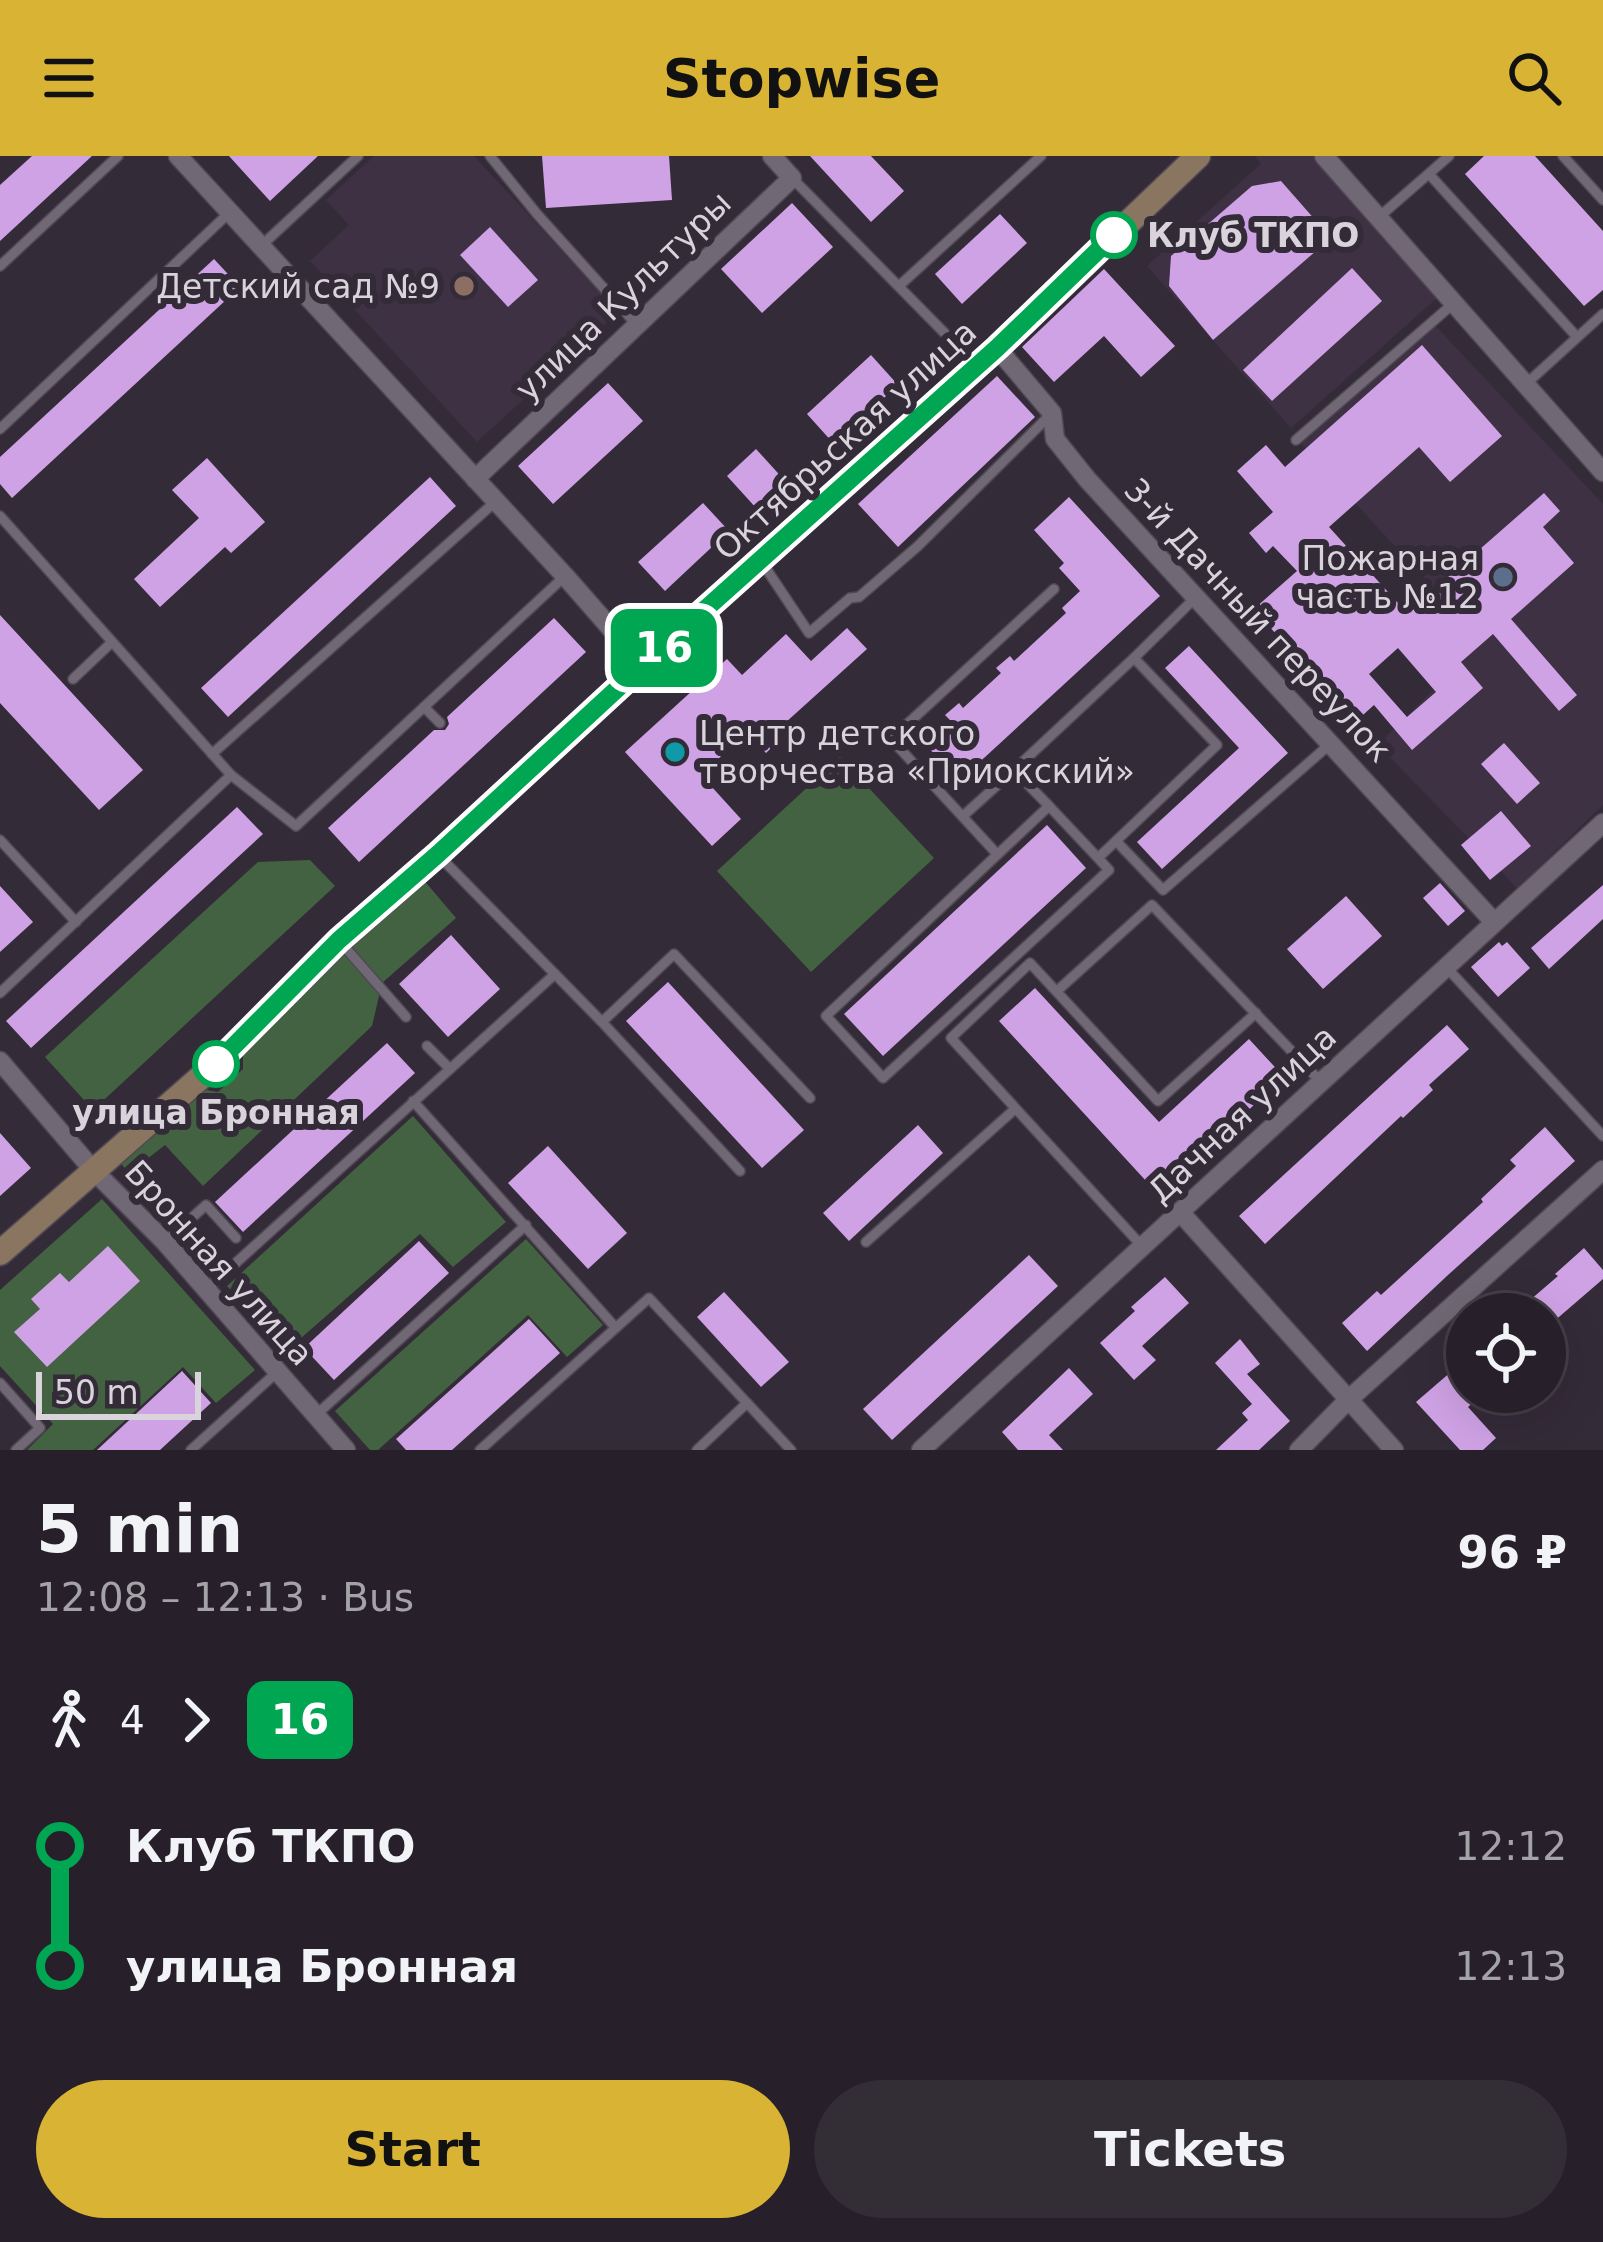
<!DOCTYPE html>
<meta charset="utf-8">
<style>
:root{--surface:#27202a;--page:#332d36;--text:#f1f3f6;--muted:#a4a3a8;--line:#433e47;--accent:#d9b334}
body{margin:0;font-family:"DejaVu Sans",sans-serif;background:var(--page);color:var(--text);height:100vh;display:flex;flex-direction:column;font-size:45px;white-space:nowrap}
*{box-sizing:border-box;margin:0}
p{font-size:39px;color:var(--muted)}
.icon{flex:none;width:66px;height:66px;fill:none;stroke:currentColor;stroke-width:2;stroke-linecap:round;stroke-linejoin:round}
.map{position:relative;height:1294px;overflow:hidden}
.panel{display:flex;flex-direction:column;background:var(--surface);flex:1}
.panel>*{flex:none}
.badge{padding:0 24px;border-radius:18px;font-size:42px;line-height:78px}
.buttons{position:absolute;left:1446px;top:1137px;display:grid;gap:24px}
.buttons a{display:grid;place-items:center;width:120px;height:120px;border-radius:50%;background:var(--surface);box-shadow:0 12px 48px #0002,0 0 0 3px var(--line);font-size:60px}
.scale{position:absolute;left:36px;bottom:30px;width:165px;box-sizing:border-box;padding-left:12px;border:6px solid #d9d3dc;border-top:0;font-size:33px;line-height:42px;white-space:nowrap;color:#d9d3dc;-webkit-text-stroke:9px #342b38;paint-order:stroke}
.map>.badge{position:absolute;translate:-50% -50%;box-shadow:0 0 0 6px #fff}
.legs{display:flex;align-items:center;gap:18px;height:132px;padding:0 36px;font-size:39px}
.legs p{margin-inline-start:auto}
.overview{display:flex;align-items:center;justify-content:space-between;height:204px;padding:0 36px}
h1{font-size:66px;font-weight:600;line-height:90px}
.cta{display:flex;gap:24px;margin-top:auto;padding:24px 36px}
.cta a{flex:1;height:138px;border-radius:72px;background:var(--accent);color:#111;font-size:48px;font-weight:600;line-height:138px;text-align:center}
.cta a+a{background:var(--page);color:var(--text)}
ul{padding:0 36px;list-style:none}
li{display:flex;align-items:center;gap:42px;height:120px;font-size:45px}
li i{display:grid;place-items:center;width:18px;height:100%;margin:0 15px;background:currentColor}
li i::after{content:'';width:30px;height:30px;margin:-15px;border:9px solid;border-radius:50%;background:var(--surface)}
li p{margin-inline-start:auto}
li:first-child i{background:linear-gradient(#0000 50%,currentColor 0)}
li:last-child i{background:linear-gradient(currentColor 50%,#0000 0)}
header{display:flex;justify-content:space-between;align-items:center;height:156px;padding:0 36px;background:var(--accent);color:#111;font-size:54px;font-weight:600}
.map>svg:first-child{display:block}
.built{fill:#3e3144}
.green{fill:#436241}
.building{fill:#cfa2e5;fill-rule:evenodd}
.lines{fill:none;stroke-linecap:round;stroke-linejoin:round}
.service-casing{stroke:#504954;stroke-width:12}
.minor-casing{stroke:#504954;stroke-width:21}
.secondary-casing{stroke:#504954;stroke-width:27}
.service{stroke:#716876;stroke-width:9}
.minor{stroke:#716876;stroke-width:18}
.secondary{stroke:#8a7660;stroke-width:24}
.line-1-casing{stroke:#fff;stroke-width:27}
.line-1{stroke:#00a651;stroke-width:18}
.stop-1-dot{fill:#fff;stroke:#00a651;stroke-width:6}
.education-dot{fill:#8d6e63;stroke:#342b38;stroke-width:4.5}
.service-dot{fill:#5c6f8a;stroke:#342b38;stroke-width:4.5}
.culture-dot{fill:#0f9aa8;stroke:#342b38;stroke-width:4.5}
.labels{text-anchor:middle;dominant-baseline:central;stroke-width:12;stroke-linejoin:round;paint-order:stroke}
.stop-label{font-size:33px;font-weight:bold;fill:#d9d3dc;stroke:#342b38;text-anchor:start}
.poi-label{font-size:33px;fill:#d9d3dc;stroke:#342b38;text-anchor:end}
.street-label{font-size:33px;fill:#d9d3dc;stroke:#342b38}
</style>
<header><svg class="icon" aria-label="menu" viewBox="0 0 24 24"><path d="M4 6h16M4 12h16M4 18h16"/></svg>Stopwise<svg class="icon" aria-label="search" viewBox="0 0 24 24"><circle cx="10" cy="10" r="6"/><path d="M15 15l6 6"/></svg></header>
<div class="map">
<svg width="1603" height="1294" viewBox="0 0 1603 1294">
<rect width="100%" height="100%" fill="#342b38"/>
<g class="built">
<path d="M 374,0 L 474,0 L 618,156 L 477,286 L 310,105 L 349,69 L 326,44 Z"/>
<path d="M 1255,0 L 1313,0 L 1438,141 L 1291,272 L 1147,110 L 1261,8 Z"/>
<path d="M 1429,163 L 1603,348 L 1603,649 L 1517,732 L 1378,589 L 1482,485 L 1300,287 Z"/>
</g>
<g class="green">
<path d="M 840,601 L 934,702 L 811,816 L 717,715 Z"/>
<path d="M 310,704 L 335,730 L 93,954 L 45,901 L 258,706 Z"/>
<path d="M 422,722 L 456,762 L 382,827 L 372,870 L 203,1030 L 165,989 L 129,1017 L 117,1003 L 195,932 L 218,936 L 243,913 L 243,888 Z"/>
<path d="M 413,960 L 506,1066 L 453,1111 L 420,1078 L 285,1196 L 227,1130 Z"/>
<path d="M 102,1043 L 255,1214 L 216,1247 L 183,1211 L 93,1294 L 27,1294 L 53,1268 L 0,1210 L 0,1134 Z"/>
<path d="M 526,1083 L 603,1169 L 567,1201 L 528,1159 L 378,1294 L 370,1294 L 335,1255 Z"/>
</g>
<g class="building">
<path d="M 32,0 L 92,0 L 0,85 L 0,29 Z"/>
<path d="M 229,0 L 318,0 L 270,45 Z"/>
<path d="M 542,0 L 669,0 L 672,44 L 546,52 Z"/>
<path d="M 810,0 L 871,0 L 904,35 L 871,66 Z"/>
<path d="M 1484,0 L 1535,0 L 1603,75 L 1603,134 L 1584,150 L 1465,18 Z"/>
<path d="M 1281,25 L 1331,82 L 1213,184 L 1169,130 L 1171,100 L 1252,30 Z"/>
<path d="M 792,47 L 833,91 L 762,157 L 721,113 Z"/>
<path d="M 1000,58 L 1027,87 L 962,148 L 935,118 Z"/>
<path d="M 490,71 L 538,124 L 508,151 L 460,99 Z"/>
<path d="M 214,103 L 240,131 L 12,342 L 0,328 L 0,301 Z"/>
<path d="M 1352,112 L 1382,145 L 1272,245 L 1243,214 Z"/>
<path d="M 1104,113 L 1175,190 L 1141,221 L 1104,180 L 1054,226 L 1022,191 Z"/>
<path d="M 1422,189 L 1502,280 L 1450,326 L 1419,291 L 1329,371 L 1407,457 L 1544,337 L 1560,355 L 1543,371 L 1574,407 L 1511,463 L 1577,539 L 1559,555 L 1493,478 L 1461,506 L 1483,532 L 1412,594 L 1374,549 L 1354,567 L 1254,453 L 1297,415 L 1273,390 L 1266,397 L 1249,377 L 1273,356 L 1237,315 L 1266,289 L 1285,311 ZM 1398,492 L 1436,536 L 1407,561 L 1369,518 Z"/>
<path d="M 871,199 L 898,229 L 834,288 L 807,258 Z"/>
<path d="M 997,220 L 1035,261 L 898,391 L 858,348 Z"/>
<path d="M 608,227 L 643,265 L 553,348 L 518,310 Z"/>
<path d="M 756,293 L 786,326 L 757,353 L 727,320 Z"/>
<path d="M 207,302 L 265,366 L 231,397 L 225,391 L 160,451 L 134,423 L 199,362 L 172,334 Z"/>
<path d="M 430,321 L 456,350 L 228,561 L 201,532 Z"/>
<path d="M 1069,341 L 1160,440 L 959,625 L 925,588 L 950,564 L 945,559 L 959,547 L 963,552 L 1001,517 L 996,512 L 1010,500 L 1014,505 L 1066,457 L 1062,452 L 1080,435 L 1059,412 L 1064,407 L 1034,374 Z"/>
<path d="M 703,347 L 729,375 L 665,435 L 638,406 Z"/>
<path d="M 0,459 L 143,614 L 99,654 L 0,547 Z"/>
<path d="M 554,462 L 586,496 L 359,706 L 328,672 L 434,574 L 445,574 L 449,568 L 447,561 Z"/>
<path d="M 847,472 L 867,493 L 785,567 L 791,573 L 766,597 L 747,576 L 701,619 L 741,663 L 712,690 L 625,596 L 727,503 L 742,519 L 786,478 L 811,505 Z"/>
<path d="M 1189,490 L 1288,597 L 1162,713 L 1137,686 L 1239,592 L 1165,512 Z"/>
<path d="M 1504,587 L 1540,627 L 1517,648 L 1481,608 Z"/>
<path d="M 237,651 L 263,678 L 31,892 L 6,865 Z"/>
<path d="M 1501,655 L 1531,690 L 1490,724 L 1461,689 Z"/>
<path d="M 1047,669 L 1086,712 L 883,900 L 844,858 Z"/>
<path d="M 1440,727 L 1465,755 L 1448,770 L 1423,742 Z"/>
<path d="M 1603,729 L 1603,763 L 1549,813 L 1531,792 Z"/>
<path d="M 0,730 L 33,766 L 0,796 Z"/>
<path d="M 1346,740 L 1382,780 L 1323,833 L 1287,793 Z"/>
<path d="M 451,779 L 500,833 L 448,881 L 399,828 Z"/>
<path d="M 1499,786 L 1502,790 L 1507,786 L 1530,812 L 1498,841 L 1471,811 Z"/>
<path d="M 668,826 L 804,974 L 762,1012 L 626,865 Z"/>
<path d="M 1035,832 L 1159,966 L 1249,883 L 1284,921 L 1158,1038 L 999,865 Z"/>
<path d="M 1447,869 L 1469,893 L 1429,929 L 1433,934 L 1403,962 L 1401,960 L 1265,1088 L 1239,1060 Z"/>
<path d="M 387,887 L 415,917 L 243,1076 L 215,1046 Z"/>
<path d="M 918,969 L 943,997 L 849,1085 L 823,1057 Z"/>
<path d="M 1545,971 L 1575,1005 L 1448,1119 L 1367,1195 L 1342,1167 L 1377,1135 L 1381,1139 L 1483,1046 L 1481,1043 L 1516,1010 L 1510,1004 Z"/>
<path d="M 0,977 L 31,1012 L 0,1040 Z"/>
<path d="M 548,990 L 627,1077 L 588,1113 L 508,1027 Z"/>
<path d="M 419,1085 L 449,1117 L 334,1224 L 304,1192 Z"/>
<path d="M 108,1090 L 140,1125 L 47,1211 L 14,1176 L 40,1153 L 31,1143 L 60,1117 L 69,1126 Z"/>
<path d="M 1584,1092 L 1603,1114 L 1603,1123 L 1545,1173 L 1545,1158 L 1514,1158 L 1558,1120 L 1555,1118 Z"/>
<path d="M 1029,1099 L 1058,1130 L 892,1284 L 863,1253 Z"/>
<path d="M 1165,1121 L 1189,1147 L 1142,1190 L 1156,1204 L 1134,1224 L 1100,1187 L 1135,1155 L 1131,1151 Z"/>
<path d="M 724,1136 L 789,1206 L 761,1231 L 697,1161 Z"/>
<path d="M 529,1163 L 560,1197 L 452,1294 L 406,1294 L 396,1283 Z"/>
<path d="M 1240,1183 L 1260,1208 L 1247,1218 L 1290,1265 L 1259,1294 L 1216,1294 L 1248,1264 L 1242,1257 L 1252,1248 L 1215,1207 Z"/>
<path d="M 1467,1202 L 1467,1236 L 1485,1236 L 1468,1251 L 1496,1282 L 1483,1294 L 1460,1294 L 1416,1246 Z"/>
<path d="M 1069,1212 L 1093,1238 L 1049,1279 L 1063,1294 L 1018,1294 L 1002,1276 Z"/>
<path d="M 182,1215 L 211,1247 L 160,1294 L 97,1294 Z"/>
</g>
<g class="lines">
<defs>
<g id="service">
<path d="M 490,0 L 537,58 L 636,168"/>
<path d="M 1563,0 L 1603,44"/>
<path d="M 1429,18 L 1577,181"/>
<path d="M 792,22 L 976,209"/>
<path d="M 1379,61 L 1449,0"/>
<path d="M 261,90 L 358,0"/>
<path d="M 0,110 L 118,0"/>
<path d="M 899,130 L 1041,0"/>
<path d="M 1526,228 L 1603,158"/>
<path d="M 0,273 L 230,56"/>
<path d="M 1296,284 L 1454,147"/>
<path d="M 0,360 L 231,619 L 0,837"/>
<path d="M 761,405 L 809,477 L 850,442 L 859,441 L 918,390 L 1051,258"/>
<path d="M 73,523 L 112,486"/>
<path d="M 424,551 L 440,567"/>
<path d="M 212,598 L 495,346"/>
<path d="M 231,619 L 296,670 L 565,420"/>
<path d="M 1049,650 L 1014,614 L 1134,502"/>
<path d="M 963,660 L 1014,614"/>
<path d="M 0,684 L 76,766"/>
<path d="M 1116,685 L 1163,734 L 1329,589"/>
<path d="M 997,698 L 891,583 L 1054,433"/>
<path d="M 441,702 L 602,866 L 740,1015"/>
<path d="M 1098,702 L 1109,714 L 883,922 L 826,860 L 1049,650 L 1098,702 L 1217,589 L 1134,502 L 1197,440"/>
<path d="M 343,789 L 406,861"/>
<path d="M 1447,812 L 1603,980"/>
<path d="M 1057,835 L 1152,749 L 1321,926"/>
<path d="M 602,866 L 674,798 L 810,942"/>
<path d="M 427,890 L 449,912"/>
<path d="M 413,945 L 615,1171"/>
<path d="M 165,1086 L 206,1049 L 236,1082"/>
<path d="M 866,1086 L 1015,953"/>
<path d="M 1141,1089 L 951,882 L 1030,807 L 1158,945 L 1256,857"/>
<path d="M 207,1133 L 555,818"/>
<path d="M 0,1227 L 40,1272 L 16,1294"/>
<path d="M 747,1247 L 791,1294"/>
<path d="M 317,1258 L 526,1069"/>
<path d="M 191,1294 L 276,1217"/>
<path d="M 480,1294 L 649,1142 L 747,1247 L 697,1294"/>
</g>
<g id="minor">
<path d="M 178,0 L 565,420 L 643,509"/>
<path d="M 1324,0 L 1603,316"/>
<path d="M 997,192 L 1052,257 L 1055,283 L 1087,323 L 1494,766"/>
<path d="M 475,323 L 792,22 L 772,0"/>
<path d="M 0,905 L 93,1014 L 165,1086 L 346,1294"/>
<path d="M 1180,1056 L 1394,1294"/>
<path d="M 921,1294 L 1603,667"/>
<path d="M 1299,1294 L 1348,1244 L 1603,1014"/>
</g>
<path id="secondary" d="M 0,1097 L 216,908 L 339,785 L 438,698 L 643,509 L 997,192 L 1198,0"/>
</defs>
<use href="#service" class="service-casing"/>
<use href="#minor" class="minor-casing"/>
<use href="#secondary" class="secondary-casing"/>
<use href="#service" class="service"/>
<use href="#minor" class="minor"/>
<use href="#secondary" class="secondary"/>
</g>
<g class="lines">
<defs>
<path id="line-1" d="M 216,908 L 339,784 L 438,698 L 643,509 L 997,192 L 1114,79"/>
</defs>
<use href="#line-1" class="line-1-casing"/>
<use href="#line-1" class="line-1"/>
</g>
<g class="stop-1-dot">
<circle cx="1114" cy="79" r="21"/>
<circle cx="216" cy="908" r="21"/>
</g>
<circle class="education-dot" cx="464" cy="130" r="12"/>
<circle class="service-dot" cx="1503" cy="421" r="12"/>
<circle class="culture-dot" cx="675" cy="596" r="12"/>
<g class="labels">
<g class="stop-label">
<text x="1147" y="79">Клуб ТКПО</text>
<text x="216" y="956" text-anchor="middle">улица Бронная</text>
</g>
<g class="poi-label">
<text x="440" y="130">Детский сад №9</text>
<text x="1479" y="402">Пожарная<tspan x="1479" dy="38">часть №12</tspan></text>
<text x="699" y="577" text-anchor="start">Центр детского<tspan x="699" dy="38">творчества «Приокский»</tspan></text>
</g>
<g class="street-label">
<text transform="translate(623 140) rotate(-44)">улица Культуры</text>
<text transform="translate(845 284) rotate(-42)">Октябрьская улица</text>
<text transform="translate(1258 464) rotate(47)">3-й Дачный переулок</text>
<text transform="translate(1242 958) rotate(-43)">Дачная улица</text>
<text transform="translate(219 1107) rotate(48)">Бронная улица</text>
</g>
</g>
</svg>
<div class="buttons">
<a><svg class="icon" aria-label="locate" viewBox="0 0 24 24"><circle cx="12" cy="12" r="6"/><path d="M12 2v4M12 18v4M2 12h4M18 12h4"/></svg></a>
</div>
<div class="scale">50 m</div>
<b class="badge" style="left:664px;top:492px;background:#00a651;color:#fff">16</b>
</div>
<section class="panel">
<div class="overview"><div><h1>5 min</h1><p>12:08 – 12:13 · Bus</p></div><b>96 ₽</b></div>
<div class="legs"><svg class="icon" aria-label="walk" viewBox="0 0 24 24"><circle cx="13" cy="4" r="2"/><path d="M13 8l-2 6 4 7M11 14l-3 7M7 12l3-4h3l4 4"/></svg>4<svg class="icon" aria-label="forward" viewBox="0 0 24 24"><path d="M9 5l7 7-7 7"/></svg><b class="badge" style="background:#00a651;color:#fff">16</b></div>
<ul>
<li><i style="color:#00a651"></i><b>Клуб ТКПО</b><p>12:12</p></li>
<li><i style="color:#00a651"></i><b>улица Бронная</b><p>12:13</p></li>
</ul>
<div class="cta"><a>Start</a><a>Tickets</a></div>
</section>
